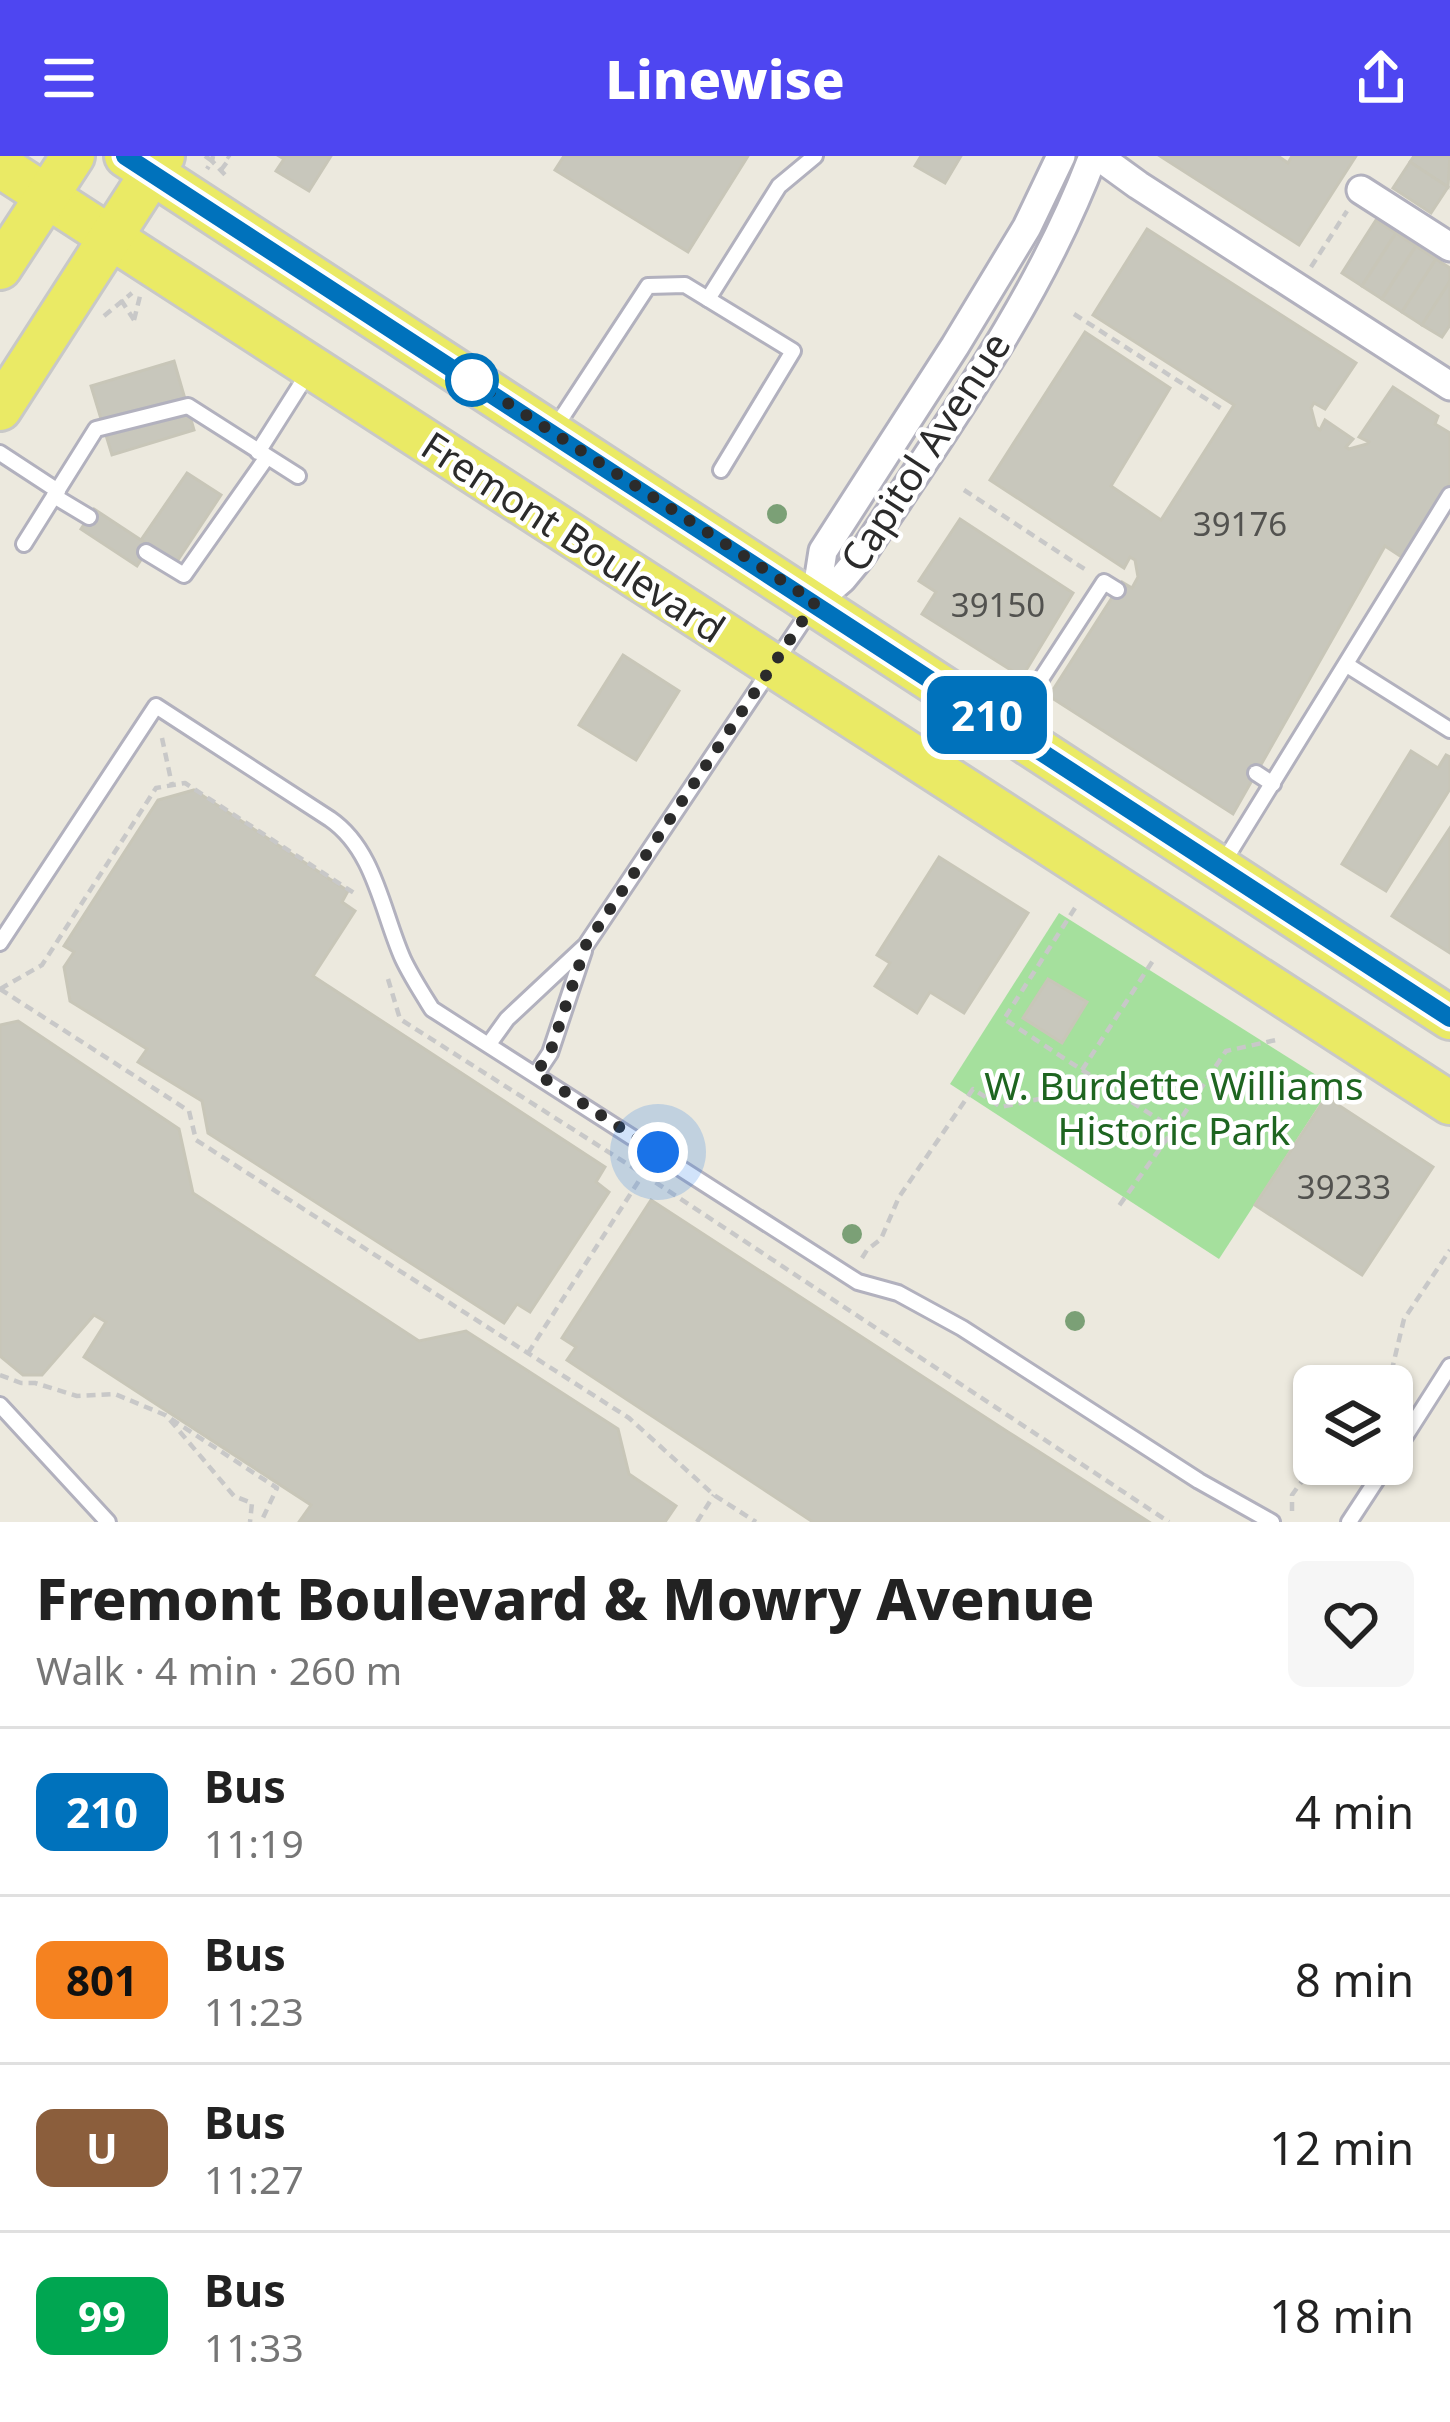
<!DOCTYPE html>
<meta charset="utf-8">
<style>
:root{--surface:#fff;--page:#f6f6f6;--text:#222;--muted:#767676;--line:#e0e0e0;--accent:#4e46f1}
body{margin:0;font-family:"Noto Sans",sans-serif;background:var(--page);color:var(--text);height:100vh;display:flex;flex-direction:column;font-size:45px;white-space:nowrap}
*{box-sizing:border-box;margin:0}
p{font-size:39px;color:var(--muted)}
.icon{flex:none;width:66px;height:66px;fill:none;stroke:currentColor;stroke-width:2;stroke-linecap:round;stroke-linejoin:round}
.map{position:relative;height:1366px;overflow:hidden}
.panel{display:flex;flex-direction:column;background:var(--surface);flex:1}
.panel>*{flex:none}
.badge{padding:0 24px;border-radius:18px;font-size:42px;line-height:78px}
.controls{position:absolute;left:1293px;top:1209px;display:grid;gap:24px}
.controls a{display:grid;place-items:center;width:120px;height:120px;border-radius:18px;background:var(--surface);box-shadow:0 3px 9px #0004;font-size:60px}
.you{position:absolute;width:60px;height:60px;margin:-30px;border:9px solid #fff;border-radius:50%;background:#1a73e8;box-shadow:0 0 0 18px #1a73e833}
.map>.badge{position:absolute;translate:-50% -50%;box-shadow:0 0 0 6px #fff}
.round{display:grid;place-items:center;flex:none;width:126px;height:126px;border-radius:18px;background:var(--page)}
.overview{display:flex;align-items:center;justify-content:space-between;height:204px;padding:0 36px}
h1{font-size:57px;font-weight:800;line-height:90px}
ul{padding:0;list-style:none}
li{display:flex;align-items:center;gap:36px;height:168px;padding:0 36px;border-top:3px solid var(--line)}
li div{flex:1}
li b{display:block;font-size:45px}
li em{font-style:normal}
li .badge{min-width:132px;font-weight:700;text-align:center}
header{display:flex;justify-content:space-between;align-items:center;height:156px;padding:0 36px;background:var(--accent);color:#fff;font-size:54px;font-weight:800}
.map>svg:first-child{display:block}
.green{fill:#a5e09d}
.building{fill:#c8c7bc;stroke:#c8c6b8;stroke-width:3}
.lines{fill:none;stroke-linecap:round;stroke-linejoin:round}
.lane-casing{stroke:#b2b1be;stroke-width:20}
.street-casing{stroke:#b2b1be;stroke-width:33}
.primary-casing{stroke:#c8c8c8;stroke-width:48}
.path{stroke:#c8c8c8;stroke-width:4.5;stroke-dasharray:9 6;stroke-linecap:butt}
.lane{stroke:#fff;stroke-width:14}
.street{stroke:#fff;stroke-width:27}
.primary{stroke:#eaea65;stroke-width:42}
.tree{fill:#7ba076}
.line-casing{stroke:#fff;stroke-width:27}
.line{stroke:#0072bc;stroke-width:18}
.walk{stroke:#2b2b2b;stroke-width:12;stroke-dasharray:0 21.6}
.stop-dot{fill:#fff;stroke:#0072bc;stroke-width:6}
.labels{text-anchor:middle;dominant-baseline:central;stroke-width:9;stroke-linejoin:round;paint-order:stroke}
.number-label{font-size:33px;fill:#52524f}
.street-label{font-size:39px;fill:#2b2b2b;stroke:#fff}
.park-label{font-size:39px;fill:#1e6520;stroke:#fff}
</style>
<header><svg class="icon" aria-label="menu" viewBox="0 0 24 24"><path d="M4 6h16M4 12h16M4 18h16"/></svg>Linewise<svg class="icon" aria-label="share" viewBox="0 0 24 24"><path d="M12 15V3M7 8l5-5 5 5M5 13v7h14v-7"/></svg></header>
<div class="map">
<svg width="1450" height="1366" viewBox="0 0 1450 1366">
<rect width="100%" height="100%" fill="#ece9de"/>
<path class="green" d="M 1059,757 L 1332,929 L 1219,1103 L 950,928 Z"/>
<g class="building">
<path d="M 279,0 L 331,0 L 309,35 L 276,15 L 284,3 Z"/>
<path d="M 564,0 L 748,0 L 688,96 L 555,14 Z"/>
<path d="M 921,0 L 961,0 L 945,27 L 915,10 Z"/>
<path d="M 1160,0 L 1242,0 L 1246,2 L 1247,0 L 1278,0 L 1288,7 L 1292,0 L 1356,0 L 1299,89 Z"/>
<path d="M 1414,0 L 1450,0 L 1448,31 L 1410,6 Z"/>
<path d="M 1410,6 L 1448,31 L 1431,57 L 1393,32 Z"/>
<path d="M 1376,64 L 1396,77 L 1362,130 L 1342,117 Z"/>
<path d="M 1147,73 L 1356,207 L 1325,253 L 1314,247 L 1311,252 L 1316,271 L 1320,274 L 1325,264 L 1353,283 L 1346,291 L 1349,293 L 1367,288 L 1369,286 L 1359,281 L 1393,231 L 1438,260 L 1435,268 L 1450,277 L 1450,327 L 1403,402 L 1385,390 L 1233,658 L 1049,540 L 1122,426 L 1132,432 L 1138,421 L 1135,404 L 1130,401 L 1124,412 L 990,324 L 1085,176 L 1170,232 L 1111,330 L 1161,364 L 1234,249 L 1093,159 Z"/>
<path d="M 1396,77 L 1416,90 L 1382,143 L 1362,130 Z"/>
<path d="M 1416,90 L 1436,103 L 1402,156 L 1382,143 Z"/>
<path d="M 1436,103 L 1450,112 L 1450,125 L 1422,169 L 1402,156 Z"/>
<path d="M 1450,125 L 1450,169 L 1442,181 L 1422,169 Z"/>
<path d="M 174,205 L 194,274 L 112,299 L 91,230 Z"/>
<path d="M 187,317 L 221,339 L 176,407 L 141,384 Z"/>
<path d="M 94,353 L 150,390 L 137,410 L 81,373 Z"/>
<path d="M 960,363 L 1073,437 L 1022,521 L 922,458 L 936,436 L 919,425 Z"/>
<path d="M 623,499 L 679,535 L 636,604 L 579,569 Z"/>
<path d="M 1411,595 L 1438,612 L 1446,599 L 1450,601 L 1450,633 L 1386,735 L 1342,708 Z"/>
<path d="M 194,634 L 348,735 L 342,746 L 355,755 L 313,820 L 605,1011 L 596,1026 L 609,1036 L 530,1156 L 517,1148 L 504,1167 L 208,977 L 202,945 L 138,906 L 147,893 L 70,845 L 64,811 L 74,796 L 64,790 L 158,644 Z"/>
<path d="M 1450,672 L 1450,797 L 1392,760 Z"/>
<path d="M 939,701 L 1028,757 L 964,857 L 930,836 L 917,857 L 875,830 L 890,807 L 877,799 Z"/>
<path d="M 1048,823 L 1087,846 L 1062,887 L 1023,862 Z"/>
<path d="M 18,865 L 179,973 L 193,1037 L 419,1185 L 466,1175 L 618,1273 L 629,1318 L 676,1350 L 665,1366 L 299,1366 L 311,1349 L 84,1201 L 106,1166 L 94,1159 L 42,1219 L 23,1219 L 0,1200 L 0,869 Z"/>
<path d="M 1326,941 L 1433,1011 L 1362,1119 L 1255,1049 Z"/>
<path d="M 651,1044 L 1008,1276 L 1149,1366 L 813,1366 L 567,1204 L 576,1191 L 562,1182 Z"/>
</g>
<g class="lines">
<defs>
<g id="lane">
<path d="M 708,143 L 779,30 L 815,0"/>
<path d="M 555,272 L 648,130 L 685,129 L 793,195 L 721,314"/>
<path d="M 258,296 L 310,214"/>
<path d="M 0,297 L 58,335"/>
<path d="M 54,340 L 89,361"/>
<path d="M 24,388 L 96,273 L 188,250 L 298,320"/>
<path d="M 146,396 L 184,419 L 267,301"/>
<path d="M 1347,509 L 1450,574"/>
<path d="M 1011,569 L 1104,426 L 1117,434"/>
<path d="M 1256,617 L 1273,628"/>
<path d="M 1223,707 L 1450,339"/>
<path d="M 0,787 L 156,550 L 330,663 C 375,694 382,756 403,803 C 411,820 422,837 432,853 L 858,1126 L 898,1137 L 962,1172 L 1199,1325 L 1272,1366"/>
<path d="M 489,888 L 507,863 L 586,789 L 813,450"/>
<path d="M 536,918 L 550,897 L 584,795"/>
<path d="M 0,1249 L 108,1366"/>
<path d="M 1392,1301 L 1450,1210"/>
<path d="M 1349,1366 L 1387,1308"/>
</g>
<g id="street">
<path d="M 1098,0 L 1138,29 L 1450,230"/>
<path d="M 1361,34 L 1450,91"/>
<path d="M 815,446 L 842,423 L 861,400 C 945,272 1039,144 1093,0"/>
<path d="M 815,446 L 823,395 L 955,190 L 1027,71 L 1061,0"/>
</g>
<g id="primary">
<path d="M 126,0 L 1450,862"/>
<path d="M 0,10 L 1450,947"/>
<path d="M 0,112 L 73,0"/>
<path d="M 0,253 L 163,0"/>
</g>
</defs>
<use href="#lane" class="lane-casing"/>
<use href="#street" class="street-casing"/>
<use href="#primary" class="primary-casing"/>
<g class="path">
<path d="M 205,0 L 212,5 L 207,13"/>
<path d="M 213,0 L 212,5 L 227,21"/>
<path d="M 221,14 L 230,2 L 227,0"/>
<path d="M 1311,111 L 1347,55"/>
<path d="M 121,144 L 134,164"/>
<path d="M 1074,158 L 1222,253"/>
<path d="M 104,160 L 132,137"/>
<path d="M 134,164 L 140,140"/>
<path d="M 964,334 L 1089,416"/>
<path d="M 162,582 L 172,629"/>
<path d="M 1075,752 L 1004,863 L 1105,929"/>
<path d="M 388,823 L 400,863 L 643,1018 L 1169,1366"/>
<path d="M 0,833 L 42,809 L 156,632 L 185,627 L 354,737"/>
<path d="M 0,833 L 189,955 L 196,984 L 629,1262 L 714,1339 L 756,1366"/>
<path d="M 1082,914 L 1154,803"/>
<path d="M 1174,973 L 1226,895 L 1276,884"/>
<path d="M 862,1102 L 867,1094 L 881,1083 L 899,1041 L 973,933 L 1001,951 L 1105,929 L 1174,973 L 1116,1054"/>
<path d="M 528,1197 L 642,1020"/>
<path d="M 0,1219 L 21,1227 L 35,1227 L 77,1240 L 115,1238 L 165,1259 L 277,1332 L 261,1366"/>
<path d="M 1388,1230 L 1404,1163 L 1450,1094"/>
<path d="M 170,1264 L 234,1340 L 252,1347 L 250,1366"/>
<path d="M 1292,1355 L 1292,1339 L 1302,1325 L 1327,1327 L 1339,1308"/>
<path d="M 697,1366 L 714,1339"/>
</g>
<use href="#lane" class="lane"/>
<use href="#street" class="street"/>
<use href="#primary" class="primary"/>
</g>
<g class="tree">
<circle cx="777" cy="358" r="10"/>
<circle cx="852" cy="1078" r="10"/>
<circle cx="1075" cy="1165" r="10"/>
</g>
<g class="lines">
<defs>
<path id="line" d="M 125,0 L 1450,862"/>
</defs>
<use href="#line" class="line-casing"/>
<use href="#line" class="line"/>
<path class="walk" d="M 472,224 L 815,446 L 586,789 L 550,897 L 536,917 L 658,996"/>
</g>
<circle class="stop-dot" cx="472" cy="224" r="24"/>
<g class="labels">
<g class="number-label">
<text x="1240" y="367">39176</text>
<text x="998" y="448">39150</text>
<text x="1344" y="1030">39233</text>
</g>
<g class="street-label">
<text transform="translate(924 295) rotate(-57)">Capitol Avenue</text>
<text transform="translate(574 380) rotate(33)">Fremont Boulevard</text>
</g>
<g class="park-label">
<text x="1174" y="928">W. Burdette Williams<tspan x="1174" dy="45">Historic Park</tspan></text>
</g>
</g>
</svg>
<div class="controls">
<a><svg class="icon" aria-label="layers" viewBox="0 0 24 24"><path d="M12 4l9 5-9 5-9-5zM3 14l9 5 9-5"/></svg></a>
</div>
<div class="you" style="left:658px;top:996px"></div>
<b class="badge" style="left:987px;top:559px;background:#0072bc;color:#fff">210</b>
</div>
<section class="panel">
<div class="overview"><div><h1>Fremont Boulevard &amp; Mowry Avenue</h1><p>Walk · 4 min · 260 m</p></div><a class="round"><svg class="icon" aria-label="heart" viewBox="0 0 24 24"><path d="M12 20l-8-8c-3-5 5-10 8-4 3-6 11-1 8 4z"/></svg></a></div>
<ul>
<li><span class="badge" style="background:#0072bc;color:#fff">210</span><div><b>Bus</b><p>11:19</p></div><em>4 min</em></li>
<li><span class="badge" style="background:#f58220;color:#111">801</span><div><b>Bus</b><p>11:23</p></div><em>8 min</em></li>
<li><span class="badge" style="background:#8b5e3c;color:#fff">U</span><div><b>Bus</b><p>11:27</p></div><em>12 min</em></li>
<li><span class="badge" style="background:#00a651;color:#fff">99</span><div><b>Bus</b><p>11:33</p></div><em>18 min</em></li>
</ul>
</section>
